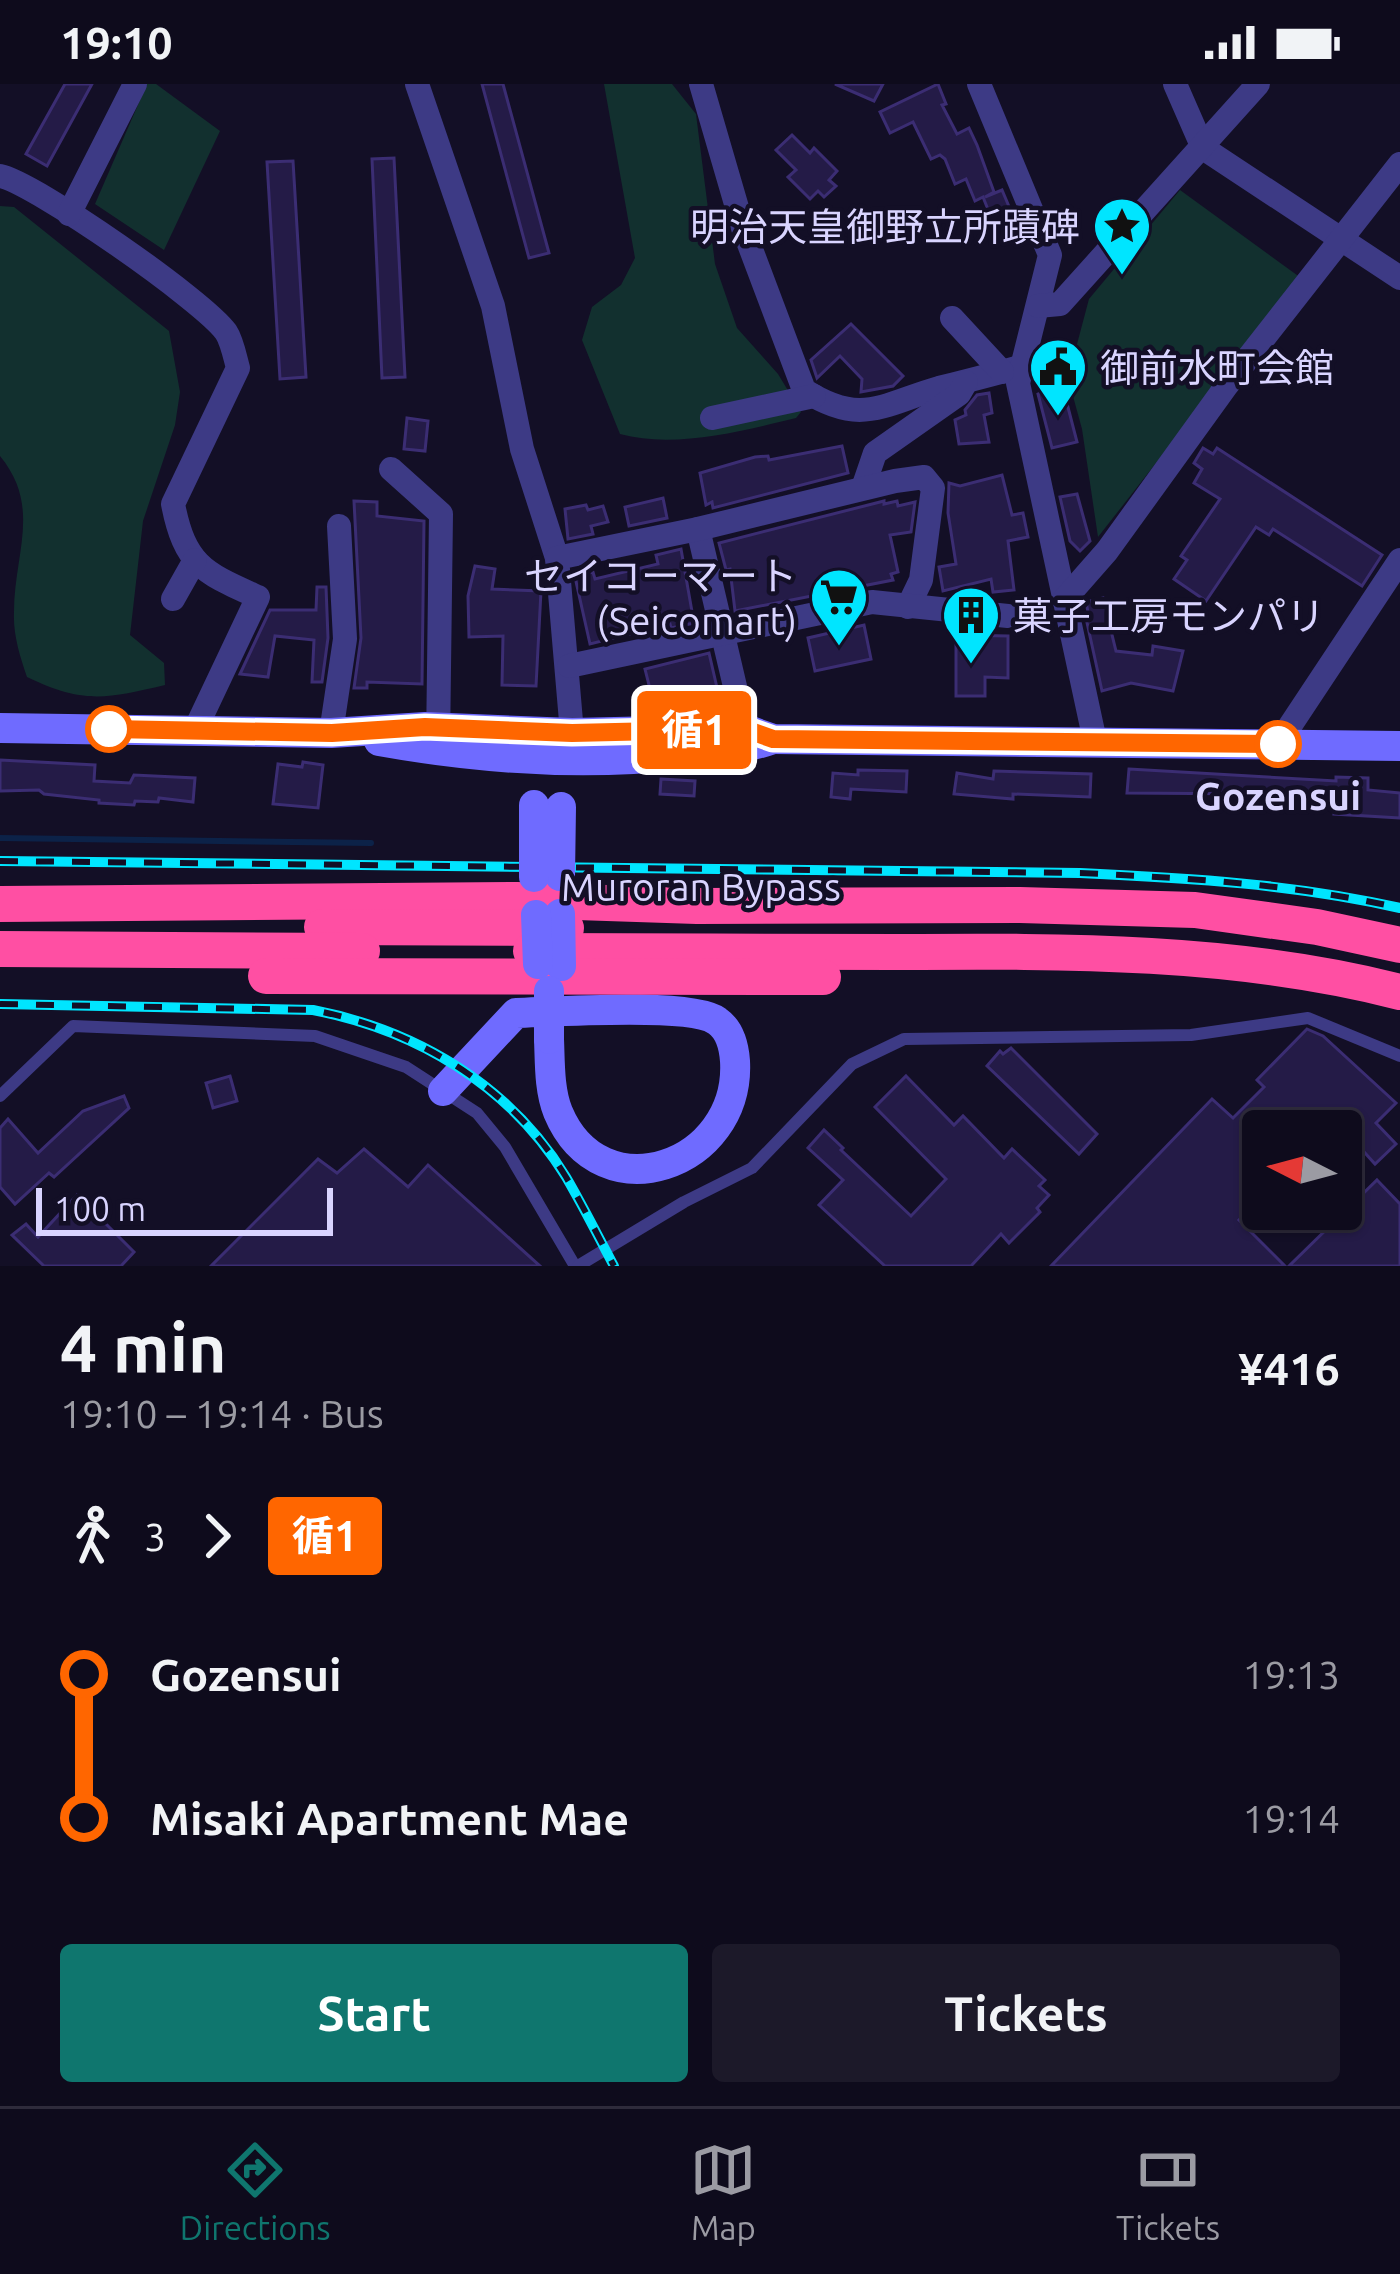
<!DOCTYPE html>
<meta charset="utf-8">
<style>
:root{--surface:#0e0b1c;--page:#1c1929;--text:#f1f3f6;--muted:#9b9ba3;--line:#2e2b3b;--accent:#0f766e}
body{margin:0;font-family:Ubuntu,"Noto Sans JP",sans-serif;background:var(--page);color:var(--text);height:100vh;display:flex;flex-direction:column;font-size:45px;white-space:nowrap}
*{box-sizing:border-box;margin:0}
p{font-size:39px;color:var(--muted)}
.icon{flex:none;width:66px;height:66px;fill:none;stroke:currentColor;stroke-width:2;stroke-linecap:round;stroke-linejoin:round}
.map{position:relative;height:1182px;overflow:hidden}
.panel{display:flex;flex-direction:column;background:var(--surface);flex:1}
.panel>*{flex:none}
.badge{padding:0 24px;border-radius:9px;font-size:42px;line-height:78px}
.needle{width:78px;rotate:276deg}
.buttons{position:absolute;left:1242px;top:1026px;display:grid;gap:24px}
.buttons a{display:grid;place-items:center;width:120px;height:120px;border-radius:12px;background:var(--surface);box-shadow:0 3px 9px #0004,0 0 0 3px var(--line);font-size:60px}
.scale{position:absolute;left:36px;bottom:30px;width:297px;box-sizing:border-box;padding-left:12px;border:6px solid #d9d4ff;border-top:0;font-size:33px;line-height:42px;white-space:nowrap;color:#d9d4ff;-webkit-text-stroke:9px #130f26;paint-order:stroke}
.map>.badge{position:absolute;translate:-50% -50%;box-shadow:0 0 0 6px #fff}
.legs{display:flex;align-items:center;gap:18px;height:132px;padding:0 60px;font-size:39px}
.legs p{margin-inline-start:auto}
.headline{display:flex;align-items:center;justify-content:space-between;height:204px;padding:0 60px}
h1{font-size:66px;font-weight:700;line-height:90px}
.button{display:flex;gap:24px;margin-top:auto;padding:24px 60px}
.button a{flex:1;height:138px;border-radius:12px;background:var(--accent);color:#fff;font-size:48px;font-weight:700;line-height:138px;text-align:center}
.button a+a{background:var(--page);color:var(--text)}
ul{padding:0 60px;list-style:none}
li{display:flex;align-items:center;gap:42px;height:144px;font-size:45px}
li i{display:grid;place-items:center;width:18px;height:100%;margin:0 15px;background:currentColor}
li i::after{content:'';width:30px;height:30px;margin:-15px;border:9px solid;border-radius:50%;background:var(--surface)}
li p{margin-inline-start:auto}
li:first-child i{background:linear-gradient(#0000 50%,currentColor 0)}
li:last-child i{background:linear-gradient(currentColor 50%,#0000 0)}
.status{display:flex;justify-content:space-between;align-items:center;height:84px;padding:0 60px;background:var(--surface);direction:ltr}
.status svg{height:33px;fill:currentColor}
.tabs{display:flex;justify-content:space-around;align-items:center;height:168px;border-top:3px solid var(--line);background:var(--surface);font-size:33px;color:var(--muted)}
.tabs a{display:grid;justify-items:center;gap:6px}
.tabs .on{color:var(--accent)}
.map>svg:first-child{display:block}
.green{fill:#12302f}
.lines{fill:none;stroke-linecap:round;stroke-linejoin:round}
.stream{stroke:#0c2248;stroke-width:6}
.building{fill:#241b47;stroke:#3b2d73;stroke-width:3}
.lane{stroke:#3d3a85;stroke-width:12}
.street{stroke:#3d3a85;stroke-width:24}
.secondary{stroke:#6f6bff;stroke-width:30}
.highway{stroke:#ff4fa3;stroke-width:36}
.rail-casing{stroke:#00e5ff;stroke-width:10}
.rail{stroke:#130f26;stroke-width:6;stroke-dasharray:18;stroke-linecap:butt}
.secondary-bridge{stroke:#6f6bff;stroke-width:30}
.line-1-casing{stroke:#fff;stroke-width:27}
.line-1{stroke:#f60;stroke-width:18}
.stop-1-dot{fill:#fff;stroke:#f60;stroke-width:6}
.labels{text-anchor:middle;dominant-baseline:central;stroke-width:9;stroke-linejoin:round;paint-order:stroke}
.poi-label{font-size:39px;fill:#d9d4ff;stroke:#130f26;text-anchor:end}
.stop-label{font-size:39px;font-weight:bold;fill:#d9d4ff;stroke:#130f26}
.street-label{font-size:39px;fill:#d9d4ff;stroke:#130f26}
</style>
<div class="status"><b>19:10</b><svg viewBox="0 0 49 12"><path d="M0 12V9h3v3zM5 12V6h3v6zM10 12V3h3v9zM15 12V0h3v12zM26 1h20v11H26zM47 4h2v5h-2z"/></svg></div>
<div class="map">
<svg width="1400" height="1182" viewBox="0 0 1400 1182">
<rect width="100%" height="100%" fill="#130f26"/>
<g class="green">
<path d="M 147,0 L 156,0 L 220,47 L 164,166 L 95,120 Z"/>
<path d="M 604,0 L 672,0 L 696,30 L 715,180 L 737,244 L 778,290 L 801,328 L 796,334 C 742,347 674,365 620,350 L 582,256 L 592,223 L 621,201 L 635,174 Z"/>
<path d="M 1180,106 L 1301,194 L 1098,453 L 1082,345 L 1068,294 L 1089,215 Z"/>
<path d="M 0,122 L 14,123 L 169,247 L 180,308 L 175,341 L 143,437 L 130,551 L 164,579 L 165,601 C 106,615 83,620 27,593 C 20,572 13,551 14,528 C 14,470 42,423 0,372 Z"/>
</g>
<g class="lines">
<path class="stream" d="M 0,754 L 371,759"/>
</g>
<g class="building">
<path d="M 65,0 L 92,0 L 47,82 L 26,70 Z"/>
<path d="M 482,0 L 503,0 L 549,169 L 529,174 Z"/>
<path d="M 835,0 L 883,0 L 874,17 Z"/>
<path d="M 938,0 L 946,20 L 942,21 L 957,50 L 969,44 L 977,61 L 994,108 L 985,113 L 1002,106 L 1010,125 L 991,133 L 983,113 L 975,117 L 966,95 L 955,100 L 945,75 L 940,71 L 931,75 L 913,38 L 890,49 L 880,28 Z"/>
<path d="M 792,51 L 810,69 L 814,64 L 837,87 L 829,96 L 836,102 L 824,113 L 818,107 L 810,115 L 788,93 L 796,86 L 776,66 Z"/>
<path d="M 394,74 L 405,293 L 382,294 L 372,75 Z"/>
<path d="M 293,77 L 306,293 L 280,295 L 267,78 Z"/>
<path d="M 851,240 L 903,292 L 893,302 L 861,308 L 862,295 L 840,272 L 817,294 L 811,276 Z"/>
<path d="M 1049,275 L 1056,305 L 1063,304 L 1077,358 L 1052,364 L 1038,310 L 1042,308 L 1038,288 L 1041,277 Z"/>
<path d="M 989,309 L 992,329 L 984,331 L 989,358 L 959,360 L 955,336 L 966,331 L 965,326 L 977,311 Z"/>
<path d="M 407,334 L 428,337 L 425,367 L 404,365 Z"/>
<path d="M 842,362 L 848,389 L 713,424 L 712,418 L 706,421 L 700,389 L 755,373 L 768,372 L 769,376 Z"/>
<path d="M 1203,364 L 1213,370 L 1217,364 L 1382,471 L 1362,502 L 1273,445 L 1269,451 L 1256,443 L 1206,517 L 1174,495 L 1187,476 L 1181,472 L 1220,415 L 1194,399 L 1202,385 L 1194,379 Z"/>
<path d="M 1002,391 L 1012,431 L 1023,429 L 1028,453 L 1008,457 L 1014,506 L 993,508 L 991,495 L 943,507 L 939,483 L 956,480 L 948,429 L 949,399 L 960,402 Z"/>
<path d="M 1077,410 L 1090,457 L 1080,467 L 1070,457 L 1060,413 Z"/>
<path d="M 663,414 L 667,434 L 629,442 L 625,423 Z"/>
<path d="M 354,417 L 377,418 L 377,432 L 424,437 L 422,600 L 367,598 L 367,604 L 354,604 L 361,554 Z"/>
<path d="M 884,417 L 884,420 L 897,417 L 898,422 L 915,418 L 911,448 L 890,451 L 898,488 L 891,490 L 893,496 L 735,527 L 730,485 L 726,486 L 719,459 Z"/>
<path d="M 586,421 L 588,426 L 603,422 L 608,438 L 591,442 L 593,450 L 568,455 L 565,425 Z"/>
<path d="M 681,465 L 694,539 L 671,544 L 670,540 L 590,560 L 575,493 L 593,488 L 595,495 L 658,480 L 656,471 Z"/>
<path d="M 475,482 L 495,485 L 492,505 L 541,507 L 536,602 L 502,601 L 503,552 L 469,553 L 468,512 Z"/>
<path d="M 317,503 L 326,503 L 328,554 L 322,598 L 312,598 L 314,556 L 275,552 L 268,593 L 240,590 L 270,526 L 316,526 Z"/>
<path d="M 1103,514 L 1116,567 L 1152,571 L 1153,562 L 1183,567 L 1173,607 L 1131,599 L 1102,607 L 1086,534 L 1089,533 L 1086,518 Z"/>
<path d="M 864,541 L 871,575 L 815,587 L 808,554 Z"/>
<path d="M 956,551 L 1008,552 L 1008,594 L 985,593 L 985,612 L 956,612 Z"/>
<path d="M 709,569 L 718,608 L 669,619 L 666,609 L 652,613 L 645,585 Z"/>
<path d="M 0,676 L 95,681 L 94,697 L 130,699 L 134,691 L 195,694 L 193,718 L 159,714 L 158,718 L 135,717 L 134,721 L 99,719 L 99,716 L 44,710 L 39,706 L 0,707 Z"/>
<path d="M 303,678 L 323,681 L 318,724 L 273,720 L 278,680 L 302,683 Z"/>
<path d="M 1129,685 L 1336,697 L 1336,693 L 1368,694 L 1368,706 L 1400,709 L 1400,734 L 1334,730 L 1335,721 L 1259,717 L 1259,710 L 1127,709 Z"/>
<path d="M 858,686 L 907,687 L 906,708 L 851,705 L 850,715 L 831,713 L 833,689 L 858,691 Z"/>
<path d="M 994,687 L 1091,690 L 1090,713 L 1013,710 L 1013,715 L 954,710 L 957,689 L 993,695 Z"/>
<path d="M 661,695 L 695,697 L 694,712 L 660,710 Z"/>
<path d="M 1307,945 L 1323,952 L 1396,1019 L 1376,1039 L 1396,1060 L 1375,1080 L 1356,1059 L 1341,1075 L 1341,1047 L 1263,1047 L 1263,1111 L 1239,1136 L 1285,1182 L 1051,1182 L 1212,1015 L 1233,1034 L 1264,1003 L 1257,996 Z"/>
<path d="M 1011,964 L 1097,1050 L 1079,1070 L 987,982 L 1000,967 L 1003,970 Z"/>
<path d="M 230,992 L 237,1017 L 213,1024 L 206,999 Z"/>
<path d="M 906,992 L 954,1041 L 963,1032 L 1004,1074 L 1012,1065 L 1045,1096 L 1039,1102 L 1049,1111 L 1037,1124 L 1040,1128 L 1009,1159 L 1001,1150 L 971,1182 L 885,1182 L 819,1121 L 843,1096 L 808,1064 L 824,1046 L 843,1064 L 841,1066 L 911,1132 L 946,1095 L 875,1023 Z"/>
<path d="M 124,1012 L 129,1024 L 54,1093 L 49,1089 L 15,1120 L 0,1103 L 0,1044 L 8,1035 L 38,1069 L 83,1027 Z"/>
<path d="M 364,1065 L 408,1103 L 428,1081 L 540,1182 L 211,1182 L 318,1075 L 337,1089 Z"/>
<path d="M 1377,1096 L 1400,1120 L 1400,1182 L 1289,1182 Z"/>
<path d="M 77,1111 L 134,1168 L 121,1182 L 44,1182 L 12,1151 L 26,1140 L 38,1153 Z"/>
</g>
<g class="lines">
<g class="lane">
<path d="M 0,1012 L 73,942 L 315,952 L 406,983 L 477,1029 L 505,1063 L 575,1182"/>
<path d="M 578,1182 L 684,1118 L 752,1084 L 852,980 L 904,955 L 1191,951 L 1308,934 L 1400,972"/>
</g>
<g class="street">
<path d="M 417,0 L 493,222 L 522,365 L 557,474 L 572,649"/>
<path d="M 701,0 L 743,144 L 804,306 C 861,343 883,320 939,304 C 967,297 995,290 1023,282"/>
<path d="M 979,0 L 1050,171 L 1018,299 L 1095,657"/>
<path d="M 1175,0 L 1203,64 L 1400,194"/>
<path d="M 0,92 C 35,99 204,217 226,248 C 232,257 235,273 238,284 L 173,420 C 185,482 205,489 258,513 L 195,646"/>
<path d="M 69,130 L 135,0"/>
<path d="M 1038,222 L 1060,220 L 1258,0"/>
<path d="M 952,234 L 1002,288"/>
<path d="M 712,334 L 814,312"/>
<path d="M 391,385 L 441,430 L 438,661"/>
<path d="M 863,404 L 875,369 L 959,310 L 966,298"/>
<path d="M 698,445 L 745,645"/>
<path d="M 557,474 L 698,445 L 895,397 L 924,393 L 933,404 L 921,496 L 908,523"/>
<path d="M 173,515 L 195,476"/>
<path d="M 1064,516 L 1107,467 L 1227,301 L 1400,80"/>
<path d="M 569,582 L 872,518 L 1008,532"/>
<path d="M 331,649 L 345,555 L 339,442"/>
<path d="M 1278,660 L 1400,476"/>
</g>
<g class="secondary">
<path d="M 0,644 L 331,649 L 425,643 L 572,649 L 745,645 L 773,655 L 1400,662"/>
<path d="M 379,657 C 479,675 580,682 682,671 C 714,668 742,666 773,655"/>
<path d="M 443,1007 L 516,929 C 553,928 692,918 717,937 C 730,946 734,963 735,977 C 741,1082 601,1131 558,1028 C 549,1006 550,978 549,955"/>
</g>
<g class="highway">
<path d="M 0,820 L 517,816 L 697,822 L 1020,821 L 1195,826 L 1317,843 L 1400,861"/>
<path d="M 322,843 L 566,844"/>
<path d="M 0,865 L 362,867"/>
<path d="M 531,867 C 653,867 776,868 898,868 C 1066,867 1237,866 1400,908"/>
<path d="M 266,892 L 823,893"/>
</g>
<defs>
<g id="rail">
<path d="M 0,777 L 1080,789 C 1189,794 1294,800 1400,824"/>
<path d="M 0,920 L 313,926 C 416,946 510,1001 566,1093 C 583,1122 598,1152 614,1182"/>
</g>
</defs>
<use href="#rail" class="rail-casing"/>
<use href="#rail" class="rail"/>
<g class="secondary-bridge">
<path d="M 560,792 L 561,723"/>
<path d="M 534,793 L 534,721"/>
<path d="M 560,830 L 561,882"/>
<path d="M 536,831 L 538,880"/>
<path d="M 549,907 L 549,955"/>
</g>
</g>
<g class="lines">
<defs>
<path id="line-1" d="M 109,645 L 332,649 L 425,643 L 572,649 L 745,645 L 773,655 L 1278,660"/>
</defs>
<use href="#line-1" class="line-1-casing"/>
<use href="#line-1" class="line-1"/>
</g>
<defs>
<symbol id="sight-pin" viewBox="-11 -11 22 30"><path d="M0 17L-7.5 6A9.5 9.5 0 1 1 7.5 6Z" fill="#00e5ff" stroke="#130f26"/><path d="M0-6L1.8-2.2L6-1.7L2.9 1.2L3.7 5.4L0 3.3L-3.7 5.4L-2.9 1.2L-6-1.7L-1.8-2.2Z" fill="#111"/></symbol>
<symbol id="civic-pin" viewBox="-11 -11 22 30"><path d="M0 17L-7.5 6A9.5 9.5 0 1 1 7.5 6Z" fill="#00e5ff" stroke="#130f26"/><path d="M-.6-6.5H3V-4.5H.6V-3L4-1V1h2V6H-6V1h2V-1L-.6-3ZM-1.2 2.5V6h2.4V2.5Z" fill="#111"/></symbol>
<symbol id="supermarket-pin" viewBox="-11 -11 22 30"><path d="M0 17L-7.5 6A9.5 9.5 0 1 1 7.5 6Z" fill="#00e5ff" stroke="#130f26"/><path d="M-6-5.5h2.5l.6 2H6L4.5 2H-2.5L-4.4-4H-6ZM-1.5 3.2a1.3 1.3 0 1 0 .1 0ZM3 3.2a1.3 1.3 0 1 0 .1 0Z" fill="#111"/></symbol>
<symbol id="building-pin" viewBox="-11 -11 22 30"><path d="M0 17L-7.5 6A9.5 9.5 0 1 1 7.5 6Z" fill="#00e5ff" stroke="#130f26"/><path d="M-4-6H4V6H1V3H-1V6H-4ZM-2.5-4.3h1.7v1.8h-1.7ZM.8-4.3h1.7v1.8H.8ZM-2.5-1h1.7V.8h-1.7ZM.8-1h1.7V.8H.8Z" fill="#111"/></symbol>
</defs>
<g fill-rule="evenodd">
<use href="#sight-pin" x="1089" y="109" width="66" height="90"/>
<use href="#civic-pin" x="1025" y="250" width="66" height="90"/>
<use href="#supermarket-pin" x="806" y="480" width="66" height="90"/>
<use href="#building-pin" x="938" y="498" width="66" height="90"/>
</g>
<g class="stop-1-dot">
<circle cx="109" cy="645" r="21"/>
<circle cx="1278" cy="660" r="21"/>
</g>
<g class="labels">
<g class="poi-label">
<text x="1080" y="142">明治天皇御野立所蹟碑</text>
<text x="1100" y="283" text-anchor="start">御前水町会館</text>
<text x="797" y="491">セイコーマート<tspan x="797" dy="45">(Seicomart)</tspan></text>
<text x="1013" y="531" text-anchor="start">菓子工房モンパリ</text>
</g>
<g class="stop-label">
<text x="1278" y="711">Gozensui</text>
</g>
<g class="street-label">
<text x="701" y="802">Muroran Bypass</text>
</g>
</g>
</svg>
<div class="buttons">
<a><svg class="needle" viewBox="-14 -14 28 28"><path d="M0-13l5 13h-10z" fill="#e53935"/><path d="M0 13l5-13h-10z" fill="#9b9ba3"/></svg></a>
</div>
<div class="scale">100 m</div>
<b class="badge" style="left:694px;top:646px;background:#f60;color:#fff">循1</b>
</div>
<section class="panel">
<div class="headline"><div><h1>4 min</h1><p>19:10 – 19:14 · Bus</p></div><b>¥416</b></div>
<div class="legs"><svg class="icon" aria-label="walk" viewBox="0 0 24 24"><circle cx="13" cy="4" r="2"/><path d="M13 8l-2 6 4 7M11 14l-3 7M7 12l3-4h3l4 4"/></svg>3<svg class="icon" aria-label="forward" viewBox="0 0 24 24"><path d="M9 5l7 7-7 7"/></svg><b class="badge" style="background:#f60;color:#fff">循1</b></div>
<ul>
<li><i style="color:#f60"></i><b>Gozensui</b><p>19:13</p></li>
<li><i style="color:#f60"></i><b>Misaki Apartment Mae</b><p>19:14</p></li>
</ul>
<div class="button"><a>Start</a><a>Tickets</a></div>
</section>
<nav class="tabs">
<a class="on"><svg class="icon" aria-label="directions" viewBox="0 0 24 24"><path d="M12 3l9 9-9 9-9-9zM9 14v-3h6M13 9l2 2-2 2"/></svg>Directions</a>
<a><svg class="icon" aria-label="map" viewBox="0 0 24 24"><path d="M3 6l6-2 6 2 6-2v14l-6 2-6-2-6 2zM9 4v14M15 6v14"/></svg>Map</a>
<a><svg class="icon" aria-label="tickets" viewBox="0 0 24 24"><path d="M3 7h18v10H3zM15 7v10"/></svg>Tickets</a>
</nav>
